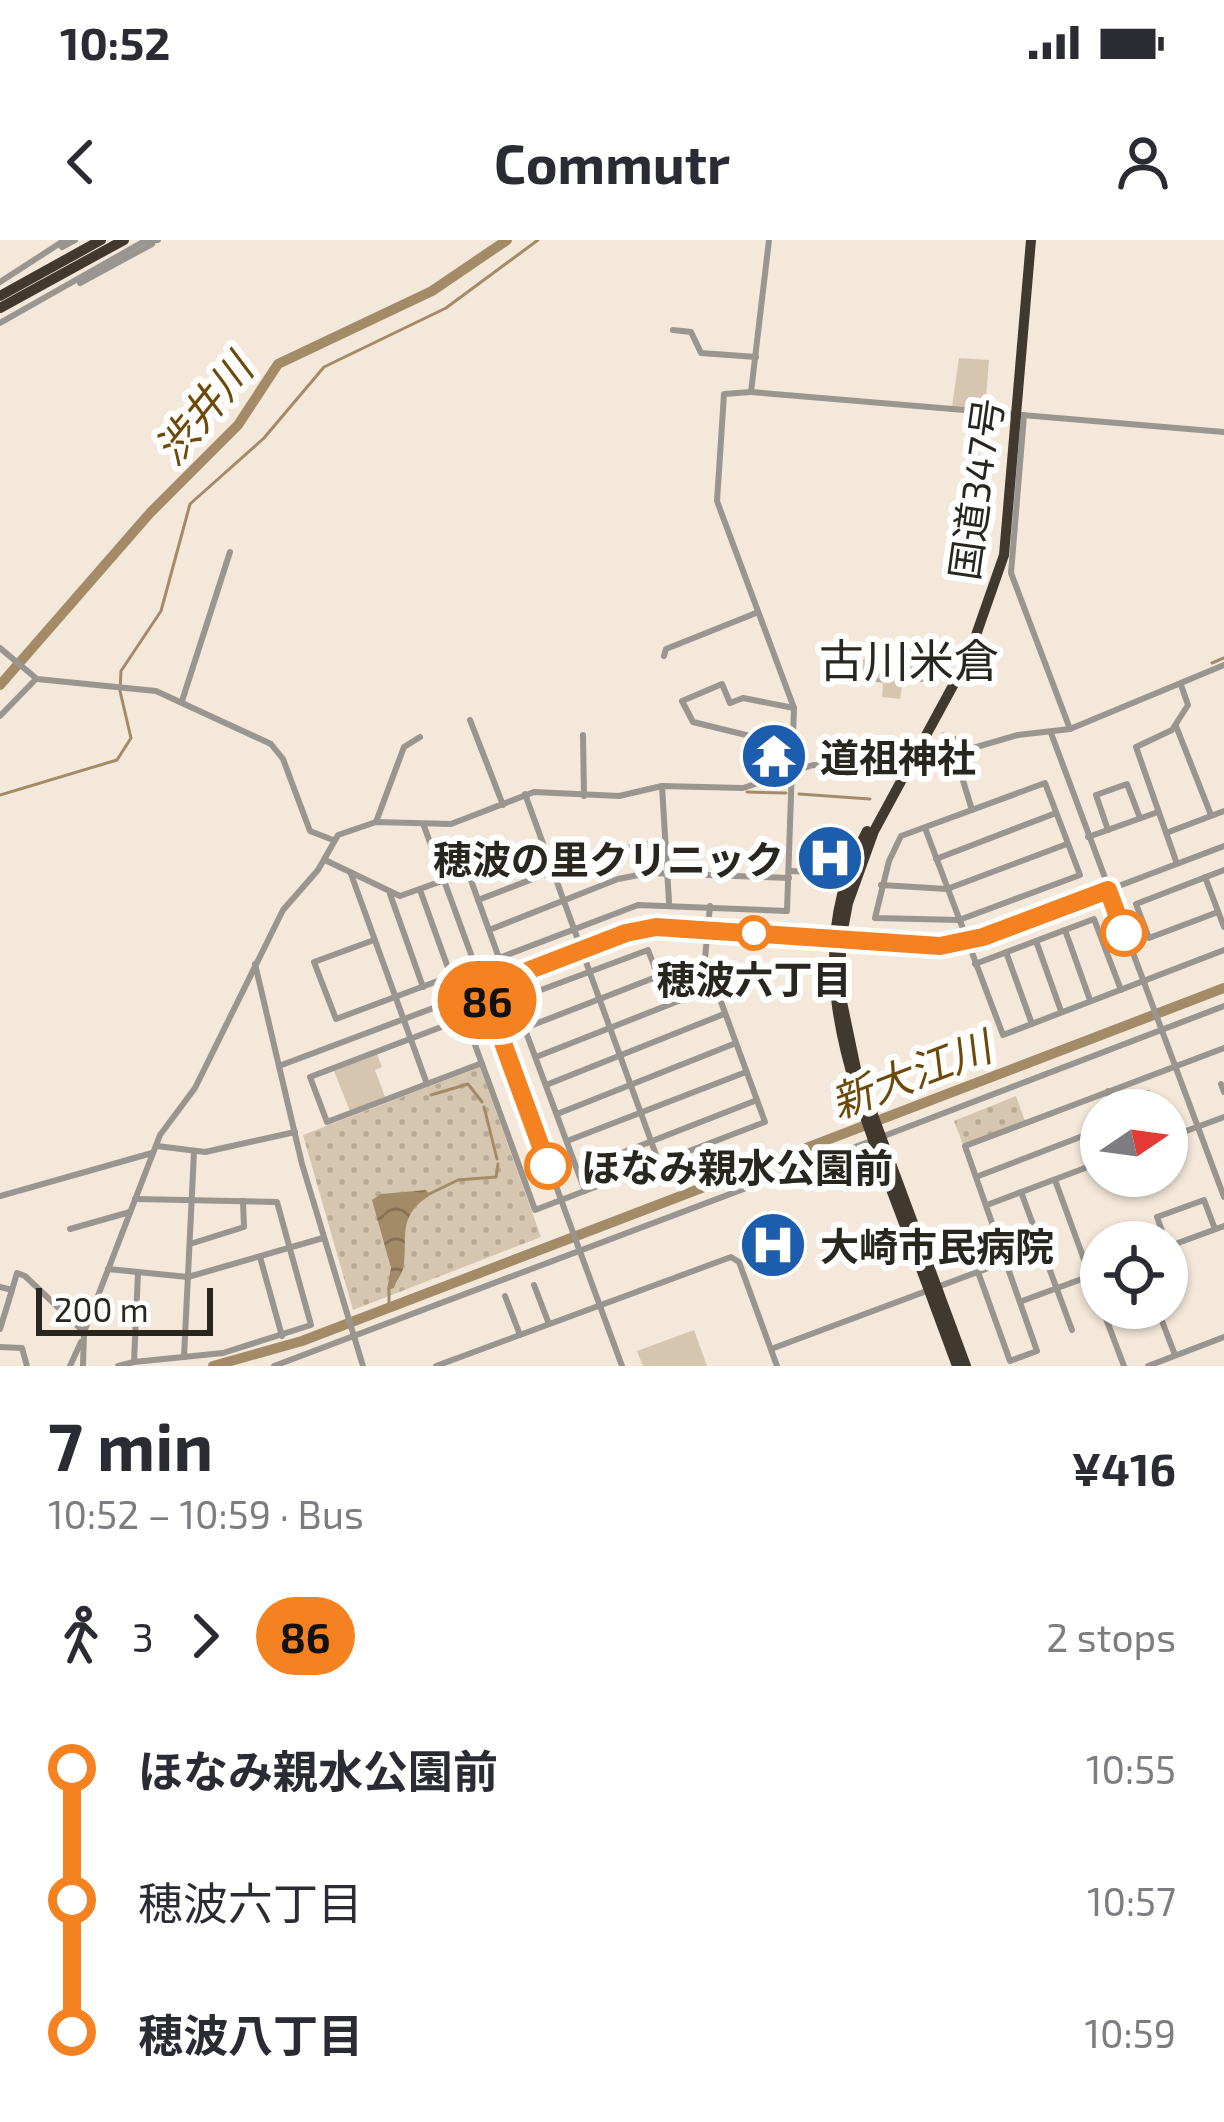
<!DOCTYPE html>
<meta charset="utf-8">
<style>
:root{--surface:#fff;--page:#f7f7f7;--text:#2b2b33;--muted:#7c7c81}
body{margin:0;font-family:"Exo 2","Noto Sans JP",sans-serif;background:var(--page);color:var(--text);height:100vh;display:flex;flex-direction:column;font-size:45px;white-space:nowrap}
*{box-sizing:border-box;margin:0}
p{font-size:39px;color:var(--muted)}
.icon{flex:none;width:66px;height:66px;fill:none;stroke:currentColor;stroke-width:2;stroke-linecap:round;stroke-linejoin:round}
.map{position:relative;height:1126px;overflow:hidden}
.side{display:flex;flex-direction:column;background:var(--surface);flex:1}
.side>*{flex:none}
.badge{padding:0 24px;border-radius:39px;font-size:42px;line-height:78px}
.needle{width:78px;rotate:77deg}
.fabs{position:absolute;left:1080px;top:849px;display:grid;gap:24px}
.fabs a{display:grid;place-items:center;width:108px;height:108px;border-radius:50%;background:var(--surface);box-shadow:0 3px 9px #0004;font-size:60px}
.scale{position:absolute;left:36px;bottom:30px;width:177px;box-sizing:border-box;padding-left:12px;border:6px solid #29251f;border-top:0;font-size:33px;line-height:42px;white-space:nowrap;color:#29251f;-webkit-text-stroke:9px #fff;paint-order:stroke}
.map>.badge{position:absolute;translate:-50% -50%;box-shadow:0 0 0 6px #fff}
.legs{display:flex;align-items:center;gap:18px;height:132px;padding:0 48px;font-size:39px}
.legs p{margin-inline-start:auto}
.summary{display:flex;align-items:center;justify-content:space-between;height:204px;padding:0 48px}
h1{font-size:66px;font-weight:700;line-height:90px}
ul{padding:0 48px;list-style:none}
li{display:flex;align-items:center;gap:42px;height:132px;font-size:45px}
li i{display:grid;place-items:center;width:18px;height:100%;margin:0 15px;background:currentColor}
li i::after{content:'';width:30px;height:30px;margin:-15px;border:9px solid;border-radius:50%;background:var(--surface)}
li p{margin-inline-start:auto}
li:first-child i{background:linear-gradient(#0000 50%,currentColor 0)}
li:last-child i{background:linear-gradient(currentColor 50%,#0000 0)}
.status{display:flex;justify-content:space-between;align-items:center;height:84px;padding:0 60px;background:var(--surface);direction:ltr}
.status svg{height:33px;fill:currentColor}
header{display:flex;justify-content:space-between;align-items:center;height:156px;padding:0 48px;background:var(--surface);font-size:54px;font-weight:700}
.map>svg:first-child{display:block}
.grass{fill:#d7c6af}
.cemetery{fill:url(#cemetery-stones)}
.park{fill:url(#park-dots)}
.water{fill:url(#water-waves)}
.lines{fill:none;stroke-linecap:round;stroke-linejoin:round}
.stream{stroke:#a48b68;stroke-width:3}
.river{stroke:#a48b68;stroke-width:10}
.minor{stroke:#9a958f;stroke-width:6}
.highway{stroke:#42392e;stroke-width:10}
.line-1-casing{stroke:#fff;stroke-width:27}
.line-1{stroke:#f58220;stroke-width:18}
.stop-1-dot{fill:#fff;stroke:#f58220;stroke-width:6}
.labels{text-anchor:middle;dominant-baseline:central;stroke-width:12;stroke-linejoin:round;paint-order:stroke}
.street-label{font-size:39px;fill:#29251f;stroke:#fff}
.poi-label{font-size:39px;font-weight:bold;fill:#29251f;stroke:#fff;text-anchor:start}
.stop-label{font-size:39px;font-weight:bold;fill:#29251f;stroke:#fff}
.water-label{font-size:42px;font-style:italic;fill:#6d4a09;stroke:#fff}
.quarter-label{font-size:45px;fill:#29251f;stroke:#fff}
</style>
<div class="status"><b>10:52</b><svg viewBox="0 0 49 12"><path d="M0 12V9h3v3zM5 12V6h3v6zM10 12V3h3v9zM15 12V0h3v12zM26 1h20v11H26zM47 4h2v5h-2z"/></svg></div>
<header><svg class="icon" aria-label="back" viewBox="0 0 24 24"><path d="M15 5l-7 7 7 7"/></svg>Commutr<svg class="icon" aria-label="person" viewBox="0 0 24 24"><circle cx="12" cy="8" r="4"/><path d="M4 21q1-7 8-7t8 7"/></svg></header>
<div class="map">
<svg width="1224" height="1126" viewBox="0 0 1224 1126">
<defs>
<pattern id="cemetery-stones" width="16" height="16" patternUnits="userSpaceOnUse" patternTransform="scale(3)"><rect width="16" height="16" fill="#d7c6af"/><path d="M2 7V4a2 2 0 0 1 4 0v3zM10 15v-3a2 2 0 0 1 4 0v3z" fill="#b9aa96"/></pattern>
<pattern id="park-dots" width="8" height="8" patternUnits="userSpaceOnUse" patternTransform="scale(3)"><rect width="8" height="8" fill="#d7c6af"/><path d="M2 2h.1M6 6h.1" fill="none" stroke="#b9aa96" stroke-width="1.8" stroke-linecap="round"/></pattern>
<pattern id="water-waves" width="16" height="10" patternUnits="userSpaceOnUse" patternTransform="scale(3)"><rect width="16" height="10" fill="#a48b68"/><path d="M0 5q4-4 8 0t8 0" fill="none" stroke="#867155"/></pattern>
</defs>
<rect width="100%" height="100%" fill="#f3e8da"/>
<g class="grass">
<path d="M 959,118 L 989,120 L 985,170 L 952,167 Z"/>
<path d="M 377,814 L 382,827 L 375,830 L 385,857 L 350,871 L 334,831 Z"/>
<path d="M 694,1090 L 707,1126 L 643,1126 L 637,1111 Z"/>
</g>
<path class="cemetery" d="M 924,400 L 923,442 L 903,441 L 900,459 L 882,457 L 883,443 L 862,439 L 862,420 Z"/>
<g class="park">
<path d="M 480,827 L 541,997 L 353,1070 L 303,895 Z"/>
<path d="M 1016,856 L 1025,881 L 963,905 L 954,881 Z"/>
</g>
<path class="water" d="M 426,950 L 429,956 C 395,977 409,1002 403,1029 C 401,1036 396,1041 394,1048 L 387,1050 L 391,1028 L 372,960 L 381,954 Z"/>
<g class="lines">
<g class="stream">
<path d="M 1212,423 L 1224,418"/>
<path d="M 943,494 L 965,501"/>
<path d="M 747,552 L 786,553"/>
<path d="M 799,554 L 870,559"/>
<path d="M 0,555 L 117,520 L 131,498 L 120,451 L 121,431 L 161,371 L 190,264 L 264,198 L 324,127 L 446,68 L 538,0"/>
<path d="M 431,855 L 468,844 L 482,862"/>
<path d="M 484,867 L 497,919"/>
<path d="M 425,956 L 458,940 L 496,937 L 498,924"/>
<path d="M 389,1048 L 389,1066"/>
</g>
<g class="river">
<path d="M 0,445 L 150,273 L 238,185 L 278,124 L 432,51 L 507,0"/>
<path d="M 213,1126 L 302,1101 L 1224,748"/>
</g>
<g class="minor">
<path d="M 62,7 L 75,0"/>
<path d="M 0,42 L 65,0"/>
<path d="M 80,43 L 152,4"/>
<path d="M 0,83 L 143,2 L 158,0"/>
<path d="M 673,90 L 691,92 L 701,113 L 756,117"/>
<path d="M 751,152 L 1224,192"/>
<path d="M 1024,175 L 1011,333 L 1070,489"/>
<path d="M 0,408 L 37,439 L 156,451 L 271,504 L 283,519 L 310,591 L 333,600"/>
<path d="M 664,416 L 666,409 L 756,373"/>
<path d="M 182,461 L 230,312"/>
<path d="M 794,468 L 743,458 L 730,463 L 722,444 L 682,461 L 693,482 L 795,507"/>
<path d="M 0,476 L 35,440"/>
<path d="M 470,480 L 503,565"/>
<path d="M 1176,486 L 1211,575"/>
<path d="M 1051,493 L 1224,957"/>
<path d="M 583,495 L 584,556"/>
<path d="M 970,509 L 961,534 L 972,570"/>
<path d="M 1045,543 L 1080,635 L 959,680 L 875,678 L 889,621 L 901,596 Z"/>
<path d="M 662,546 L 669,662"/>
<path d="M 525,554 L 659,923"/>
<path d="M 376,582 L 404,507 L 420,497"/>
<path d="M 424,586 L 622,1126"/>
<path d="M 925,588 L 1003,795 L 1224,710"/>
<path d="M 1108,590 L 1096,555 L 1127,544 L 1140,578"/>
<path d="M 1166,593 L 1224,571"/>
<path d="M 1088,597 L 1158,572"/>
<path d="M 936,619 L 1056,573"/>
<path d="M 325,620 L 400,656 L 543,605"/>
<path d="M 1177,624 L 1136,507 L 1172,490 L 1188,465 L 1181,445"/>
<path d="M 789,631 L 845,633"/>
<path d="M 468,632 L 499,718 L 638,665 L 787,671 L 794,468 L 717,261 L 724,154 L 751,152 L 769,0"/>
<path d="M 351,634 L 427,844"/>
<path d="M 1205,637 L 1224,687"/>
<path d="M 881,645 L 947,649 L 1067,604"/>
<path d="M 390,654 L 423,747"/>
<path d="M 478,660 L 600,613 L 665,601"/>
<path d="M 1218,672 L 1149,698 L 1136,664 L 1224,630"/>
<path d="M 489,690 L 618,639 L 649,633 L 789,638"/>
<path d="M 1065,690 L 1090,760"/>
<path d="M 374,700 L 314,722 L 336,779 L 451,736 L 420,650"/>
<path d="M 1036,701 L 1061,771"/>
<path d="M 1006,712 L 1032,784"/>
<path d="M 255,724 L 302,924 L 363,1126"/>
<path d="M 975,724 L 1094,679 L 1121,750"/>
<path d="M 525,788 L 705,718"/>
<path d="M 536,817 L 714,747"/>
<path d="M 482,823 L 327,882 L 310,837 L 465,778 C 489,842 512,906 535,970 L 765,882 L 705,718 L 710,666"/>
<path d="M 279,826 L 641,690 L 708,689 L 940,706 L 984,697 L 1224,606"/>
<path d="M 1221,844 L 1224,852"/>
<path d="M 546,845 L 724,774"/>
<path d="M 1108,851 L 1115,870"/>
<path d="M 1148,853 L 1154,870"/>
<path d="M 557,874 L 736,803"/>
<path d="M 884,896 L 1224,766"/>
<path d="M 1167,898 L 1224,877"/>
<path d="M 567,901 L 746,832"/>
<path d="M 157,906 L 205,912 L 295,892"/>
<path d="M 578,930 L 757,860"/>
<path d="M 1143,936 L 1147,945"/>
<path d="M 976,937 L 1101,889"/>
<path d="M 1055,940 L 1101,1066"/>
<path d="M 585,951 L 514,760 L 648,710 L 658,736"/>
<path d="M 1021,952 L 1072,1090"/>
<path d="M 0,956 L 152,913"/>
<path d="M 135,959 L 277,962 L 311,1085 L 223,1113 L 134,1122 L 138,1033"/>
<path d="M 987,965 L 1101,922"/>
<path d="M 70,989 L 130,972"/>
<path d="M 1166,1002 L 1157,977 L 1204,960 L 1215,989"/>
<path d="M 190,1004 L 244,987 L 243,961"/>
<path d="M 1167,1007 L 1224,986"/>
<path d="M 260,1017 L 282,1096"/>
<path d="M 108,1029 L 188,1037 L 323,998"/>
<path d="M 978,1032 L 1010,1121 L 1037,1111 L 965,906 L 1224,808"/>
<path d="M 534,1045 L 549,1084"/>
<path d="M 0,1047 L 12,1050 L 17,1033 L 25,1036 L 84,1092"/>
<path d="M 505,1056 L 520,1095"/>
<path d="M 1022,1061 L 1101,1032"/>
<path d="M 1102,1068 L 1124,1126"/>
<path d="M 1157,1068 L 1175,1115"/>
<path d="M 0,1089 L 12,1050"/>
<path d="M 0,1107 L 22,1108 L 27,1126"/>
<path d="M 771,1109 L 1007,1021"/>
<path d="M 184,1117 L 194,912"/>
<path d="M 70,1126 L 81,1102"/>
<path d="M 83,1126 L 84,1092 L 160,895 L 195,848 L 283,670 L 318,630 L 338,595 L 376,582 L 451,584 L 534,552 L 619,556 L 662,546 L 743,548 L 813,525 L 879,529 L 894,498 L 949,515 L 1018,495 L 1070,489 L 1224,425"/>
<path d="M 118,1126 L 134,1122"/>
<path d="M 274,1126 L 871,901"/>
<path d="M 436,1126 L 731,1017 L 739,1022 L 777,1126"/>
<path d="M 1148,1126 L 1224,1097"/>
</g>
<g class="highway">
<path d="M 0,56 L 101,0"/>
<path d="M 0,68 L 124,0"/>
<path d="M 867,591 C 803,708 844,821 886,936 C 910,999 934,1063 957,1126"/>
<path d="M 966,1126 L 856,829 L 841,757 L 841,700 L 848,663 L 874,591 L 968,418 L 1004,315 L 1031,0"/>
</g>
</g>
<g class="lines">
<defs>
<path id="line-1" d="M 548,926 L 483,748 L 626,693 L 656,687 L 940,706 L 983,697 L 1108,650 L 1124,693"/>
</defs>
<use href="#line-1" class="line-1-casing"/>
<use href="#line-1" class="line-1"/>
</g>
<defs>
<symbol id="temple-disc" viewBox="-11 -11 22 22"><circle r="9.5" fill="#1c5dae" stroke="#fff"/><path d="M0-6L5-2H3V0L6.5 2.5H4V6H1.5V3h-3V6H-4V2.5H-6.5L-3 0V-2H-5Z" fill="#fff"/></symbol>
<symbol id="hospital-disc" viewBox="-11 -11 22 22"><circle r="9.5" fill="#1c5dae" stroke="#fff"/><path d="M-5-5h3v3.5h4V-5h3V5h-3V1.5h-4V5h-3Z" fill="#fff"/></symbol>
</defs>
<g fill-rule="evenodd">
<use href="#temple-disc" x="736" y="478" width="76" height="76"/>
<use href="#hospital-disc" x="792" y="580" width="76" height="76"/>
<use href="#hospital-disc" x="735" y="967" width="76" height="76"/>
</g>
<g class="stop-1-dot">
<circle cx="754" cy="693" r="15"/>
<circle cx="1124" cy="693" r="21"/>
<circle cx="548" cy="926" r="21"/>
</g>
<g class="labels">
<g class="street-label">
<text transform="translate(975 249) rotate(-82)">国道347号</text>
</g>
<g class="poi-label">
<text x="820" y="516">道祖神社</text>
<text x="784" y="618" text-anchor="end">穂波の里クリニック</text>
<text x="820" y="1005">大崎市民病院</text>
</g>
<g class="stop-label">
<text x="754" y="738">穂波六丁目</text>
<text x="581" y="926" text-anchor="start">ほなみ親水公園前</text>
</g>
<g class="water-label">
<text transform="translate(202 168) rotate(-51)">渋井川</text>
<text transform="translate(910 833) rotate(-21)">新大江川</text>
</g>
<g class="quarter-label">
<text x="909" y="419">古川米倉</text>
</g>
</g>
</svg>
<div class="fabs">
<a><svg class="needle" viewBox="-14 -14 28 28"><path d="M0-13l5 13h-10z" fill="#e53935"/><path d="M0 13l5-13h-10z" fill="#7c7c81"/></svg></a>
<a><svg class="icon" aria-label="locate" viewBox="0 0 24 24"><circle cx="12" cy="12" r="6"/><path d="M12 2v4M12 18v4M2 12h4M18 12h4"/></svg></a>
</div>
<div class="scale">200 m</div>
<b class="badge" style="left:487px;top:760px;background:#f58220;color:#111">86</b>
</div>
<section class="side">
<div class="summary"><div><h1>7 min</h1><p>10:52 – 10:59 · Bus</p></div><b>¥416</b></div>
<div class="legs"><svg class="icon" aria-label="walk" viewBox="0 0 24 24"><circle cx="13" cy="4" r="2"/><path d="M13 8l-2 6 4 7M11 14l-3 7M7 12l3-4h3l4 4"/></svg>3<svg class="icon" aria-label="forward" viewBox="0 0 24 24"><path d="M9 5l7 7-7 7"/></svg><b class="badge" style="background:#f58220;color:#111">86</b><p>2 stops</p></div>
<ul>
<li><i style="color:#f58220"></i><b>ほなみ親水公園前</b><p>10:55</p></li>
<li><i style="color:#f58220"></i><span>穂波六丁目</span><p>10:57</p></li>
<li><i style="color:#f58220"></i><b>穂波八丁目</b><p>10:59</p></li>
</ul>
</section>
